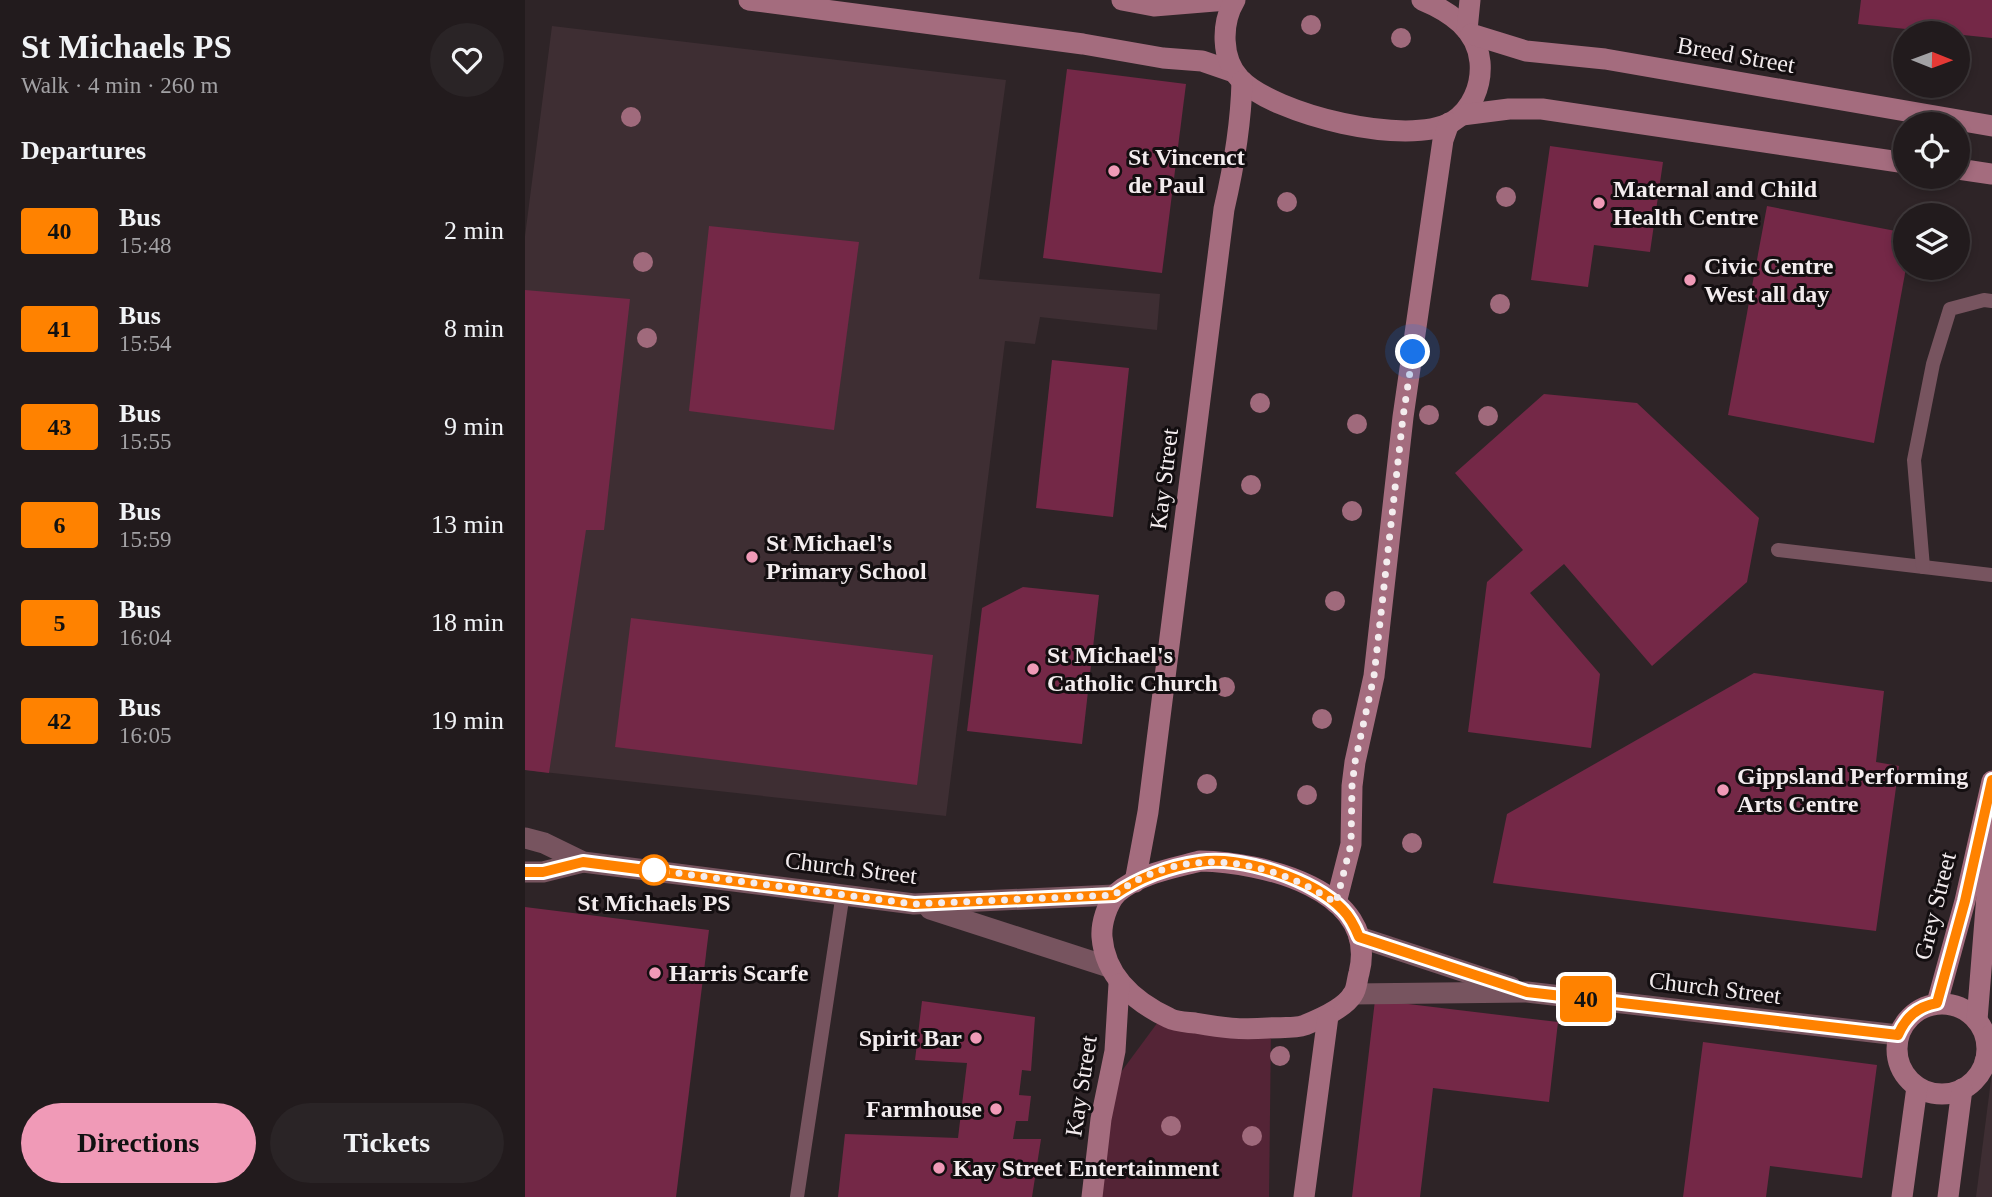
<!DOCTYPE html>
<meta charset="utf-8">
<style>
:root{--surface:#221b1d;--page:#2a2426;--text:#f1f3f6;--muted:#a2a1a4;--line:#3f393b;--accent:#f09ab7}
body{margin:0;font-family:Georgia,serif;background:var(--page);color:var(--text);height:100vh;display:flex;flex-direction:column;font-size:26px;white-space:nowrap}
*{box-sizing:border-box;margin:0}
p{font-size:23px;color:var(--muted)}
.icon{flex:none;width:38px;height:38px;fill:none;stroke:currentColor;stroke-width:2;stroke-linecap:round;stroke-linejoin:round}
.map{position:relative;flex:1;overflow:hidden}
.panel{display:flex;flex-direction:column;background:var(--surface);width:525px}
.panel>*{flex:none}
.badge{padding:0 14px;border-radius:5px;font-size:24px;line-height:46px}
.needle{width:46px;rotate:91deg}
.fabs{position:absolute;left:1368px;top:21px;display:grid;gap:14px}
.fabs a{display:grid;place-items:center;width:77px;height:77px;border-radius:50%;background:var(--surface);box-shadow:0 4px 10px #0003,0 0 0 2px var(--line);font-size:35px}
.you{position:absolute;width:35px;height:35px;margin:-18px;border:5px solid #fff;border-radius:50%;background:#1a73e8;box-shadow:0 0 0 10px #1a73e833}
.map>.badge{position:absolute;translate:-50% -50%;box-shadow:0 0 0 4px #fff}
h2{padding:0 21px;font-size:26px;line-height:63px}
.round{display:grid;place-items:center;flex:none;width:74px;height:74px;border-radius:37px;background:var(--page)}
.head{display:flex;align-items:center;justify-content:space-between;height:119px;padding:0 21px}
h1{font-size:33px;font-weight:800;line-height:52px}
.button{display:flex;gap:14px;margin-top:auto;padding:14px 21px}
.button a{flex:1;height:80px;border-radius:42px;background:var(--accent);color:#111;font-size:28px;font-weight:800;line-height:80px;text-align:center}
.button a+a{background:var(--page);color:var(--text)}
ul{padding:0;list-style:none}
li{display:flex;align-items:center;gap:21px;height:98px;padding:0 21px}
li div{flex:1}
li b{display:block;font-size:26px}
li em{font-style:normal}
li .badge{min-width:77px;font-weight:700;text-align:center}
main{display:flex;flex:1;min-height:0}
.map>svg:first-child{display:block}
.built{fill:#3e2e33}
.green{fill:#542436}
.building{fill:#742847}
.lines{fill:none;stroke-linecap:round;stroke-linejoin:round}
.lane{stroke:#77545f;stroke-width:14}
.street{stroke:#77545f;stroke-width:21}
.secondary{stroke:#a46c7e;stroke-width:21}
.tree{fill:#a06a7c}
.line-casing{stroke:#fff;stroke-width:16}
.line{stroke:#ff8200;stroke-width:10}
.walk{stroke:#f3ecee;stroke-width:7;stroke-dasharray:0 12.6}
.poi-dot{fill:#f09ab7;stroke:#130e10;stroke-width:2.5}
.stop-dot{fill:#fff;stroke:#ff8200;stroke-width:3.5}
.labels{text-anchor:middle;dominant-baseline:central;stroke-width:6;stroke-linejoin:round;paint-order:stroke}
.street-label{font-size:24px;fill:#f3ecee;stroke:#130e10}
.poi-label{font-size:24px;font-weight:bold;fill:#f3ecee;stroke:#130e10;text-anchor:start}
.stop-label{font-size:24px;font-weight:bold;fill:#f3ecee;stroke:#130e10}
</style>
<main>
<section class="panel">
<div class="head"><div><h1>St Michaels PS</h1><p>Walk · 4 min · 260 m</p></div><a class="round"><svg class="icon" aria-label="heart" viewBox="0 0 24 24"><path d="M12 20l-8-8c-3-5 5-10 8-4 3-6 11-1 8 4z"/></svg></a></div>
<h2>Departures</h2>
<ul>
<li><span class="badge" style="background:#ff8200;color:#111">40</span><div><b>Bus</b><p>15:48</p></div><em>2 min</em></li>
<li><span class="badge" style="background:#ff8200;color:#111">41</span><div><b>Bus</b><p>15:54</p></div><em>8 min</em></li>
<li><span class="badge" style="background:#ff8200;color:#111">43</span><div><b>Bus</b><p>15:55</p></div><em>9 min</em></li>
<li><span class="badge" style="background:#ff8200;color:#111">6</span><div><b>Bus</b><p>15:59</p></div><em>13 min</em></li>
<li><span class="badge" style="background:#ff8200;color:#111">5</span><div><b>Bus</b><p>16:04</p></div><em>18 min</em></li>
<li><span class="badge" style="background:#ff8200;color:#111">42</span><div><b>Bus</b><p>16:05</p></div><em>19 min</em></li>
</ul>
<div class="button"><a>Directions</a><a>Tickets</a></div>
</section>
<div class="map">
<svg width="1467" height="1197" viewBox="0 0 1467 1197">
<rect width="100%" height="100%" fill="#2e2427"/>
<g class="built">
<path d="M 27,26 L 481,80 L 454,279 L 635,294 L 632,330 L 515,317 L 510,344 L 480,341 L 421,816 L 0,770 L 0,236 Z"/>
<path d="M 1467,1072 L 1467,1197 L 1451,1197 Z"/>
</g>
<path class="green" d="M 636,1018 L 746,1028 L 744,1197 L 567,1197 L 582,1091 Z"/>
<g class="building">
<path d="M 1336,0 L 1467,0 L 1467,38 L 1333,24 Z"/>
<path d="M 542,69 L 661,84 L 637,273 L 518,258 Z"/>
<path d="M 1025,146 L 1138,162 L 1125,252 L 1069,245 L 1063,287 L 1006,280 Z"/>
<path d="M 1242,206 L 1381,233 L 1381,268 L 1349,443 L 1203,415 Z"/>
<path d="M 184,226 L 334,242 L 309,430 L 164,411 Z"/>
<path d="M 0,290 L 105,299 L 79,530 L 61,530 L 24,773 L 0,770 Z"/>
<path d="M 527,360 L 604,368 L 588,517 L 511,508 Z"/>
<path d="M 1019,394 L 1112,403 L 1234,518 L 1222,582 L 1127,666 L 1039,564 L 1005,593 L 1075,674 L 1066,748 L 943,732 L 962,582 L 998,550 L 930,473 Z"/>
<path d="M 498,587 L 574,595 L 557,744 L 442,731 L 457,608 Z"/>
<path d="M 106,618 L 408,655 L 392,785 L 90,747 Z"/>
<path d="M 1229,673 L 1359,691 L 1351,762 L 1374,766 L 1351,931 L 968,883 L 982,814 Z"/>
<path d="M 0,907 L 184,930 L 151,1197 L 0,1197 Z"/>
<path d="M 850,1000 L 1033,1022 L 1024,1102 L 908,1088 L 895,1197 L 827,1197 Z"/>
<path d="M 397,1001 L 510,1017 L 506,1071 L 497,1070 L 494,1095 L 506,1096 L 503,1121 L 491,1121 L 488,1139 L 516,1139 L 507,1197 L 313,1197 L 320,1134 L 433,1138 L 442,1063 L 390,1060 Z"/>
<path d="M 1178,1042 L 1352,1065 L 1337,1178 L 1245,1166 L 1241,1197 L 1158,1197 Z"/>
</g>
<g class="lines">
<g class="lane">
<path d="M 1253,550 L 1467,575"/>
<path d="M 1398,567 L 1389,460 L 1408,364 L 1425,309 L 1459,300 L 1467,301"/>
<path d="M 272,1197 L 318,893"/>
</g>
<g class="street">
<path d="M 0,838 L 19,843 L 58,862 L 389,904 L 589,895"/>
<path d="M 0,872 L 18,872 L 58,862"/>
<path d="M 405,909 L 584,967"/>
<path d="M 834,937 L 986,987"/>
<path d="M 828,994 L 1002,992 L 1373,1035"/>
<path d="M 1460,1061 L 1467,1061"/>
</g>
<g class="secondary">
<path d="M 224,0 L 558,44 L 638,58 L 677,61 L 709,72"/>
<path d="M 597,0 L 629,6 L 702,0"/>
<path d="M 710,0 C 696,23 696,59 715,79 C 750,115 883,147 927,122 C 947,110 957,85 955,62 C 952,30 926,12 897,0"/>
<path d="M 942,30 L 945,0"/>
<path d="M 946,34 L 1001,51 L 1080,59 L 1467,126"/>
<path d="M 937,115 L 984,109 L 1017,109 L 1381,163"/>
<path d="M 1433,169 L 1467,174"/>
<path d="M 675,861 C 736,862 855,889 834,973 C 832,979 832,989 828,994 C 820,1008 795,1019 780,1025 C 769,1029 755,1027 743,1028 C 714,1030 699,1028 670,1023 C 662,1022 651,1022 644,1018 C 610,1002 580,976 577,937 C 576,924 582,903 592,893 C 613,874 649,868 675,861 Z"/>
<path d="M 610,882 L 623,812 L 699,209 C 709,166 716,125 717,81"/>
<path d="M 811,903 L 826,844 L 827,786 L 830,762 L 849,676 L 878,417 L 918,140 L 924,123"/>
<path d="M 1412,1003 L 1440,901 L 1467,781"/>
<circle cx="1417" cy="1049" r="45"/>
<path d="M 1452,1020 L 1467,832"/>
<path d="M 567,1197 L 576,1119 L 590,1051 L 594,984"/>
<path d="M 779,1197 L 803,1016"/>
<path d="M 1377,1197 L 1392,1087"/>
<path d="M 1423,1197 L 1437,1089"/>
</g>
</g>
<g class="tree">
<circle cx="786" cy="25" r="10"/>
<circle cx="876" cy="38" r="10"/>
<circle cx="106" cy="117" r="10"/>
<circle cx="981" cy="197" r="10"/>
<circle cx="762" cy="202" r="10"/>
<circle cx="118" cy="262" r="10"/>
<circle cx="975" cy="304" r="10"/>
<circle cx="122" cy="338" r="10"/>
<circle cx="735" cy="403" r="10"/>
<circle cx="904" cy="415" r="10"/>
<circle cx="963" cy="416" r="10"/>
<circle cx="832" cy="424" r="10"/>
<circle cx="726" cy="485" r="10"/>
<circle cx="827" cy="511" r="10"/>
<circle cx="810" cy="601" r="10"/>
<circle cx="700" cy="687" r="10"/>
<circle cx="797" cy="719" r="10"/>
<circle cx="682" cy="784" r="10"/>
<circle cx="782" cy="795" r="10"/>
<circle cx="887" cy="843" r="10"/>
<circle cx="755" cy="1056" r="10"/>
<circle cx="646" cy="1126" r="10"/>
<circle cx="727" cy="1136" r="10"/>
</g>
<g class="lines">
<defs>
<path id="line" d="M 0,872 L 18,872 L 58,862 L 389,904 L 589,895 C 613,878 645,866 674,862 C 715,855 789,879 818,910 C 826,918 830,927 834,937 L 1002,992 L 1373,1035 C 1381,1017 1392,1007 1412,1003 L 1440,901 L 1467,780"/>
</defs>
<use href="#line" class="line-casing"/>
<use href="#line" class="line"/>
<path class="walk" d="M 129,870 L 389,904 L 589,895 C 658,843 743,858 811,903 L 826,844 L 827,786 L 830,762 L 849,676 L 878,417 L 888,352"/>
</g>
<g class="poi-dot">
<circle cx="589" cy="171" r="7"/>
<circle cx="1074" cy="203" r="7"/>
<circle cx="1165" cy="280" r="7"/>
<circle cx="227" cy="557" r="7"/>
<circle cx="508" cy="669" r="7"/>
<circle cx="1198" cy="790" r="7"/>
<circle cx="130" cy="973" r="7"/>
<circle cx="451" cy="1038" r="7"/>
<circle cx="471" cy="1109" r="7"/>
<circle cx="414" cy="1168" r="7"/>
</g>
<circle class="stop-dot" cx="129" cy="870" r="14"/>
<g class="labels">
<g class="street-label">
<text transform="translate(1211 55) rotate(10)">Breed Street</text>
<text transform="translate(639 479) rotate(-83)">Kay Street</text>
<text transform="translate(326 868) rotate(7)">Church Street</text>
<text transform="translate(1410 906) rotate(-76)">Grey Street</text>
<text transform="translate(1190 988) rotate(7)">Church Street</text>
<text transform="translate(556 1086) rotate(-81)">Kay Street</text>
</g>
<g class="poi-label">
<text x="603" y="157">St Vincenct<tspan x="603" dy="28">de Paul</tspan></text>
<text x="1088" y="189">Maternal and Child<tspan x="1088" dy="28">Health Centre</tspan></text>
<text x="1179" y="266">Civic Centre<tspan x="1179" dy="28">West all day</tspan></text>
<text x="241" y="543">St Michael's<tspan x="241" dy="28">Primary School</tspan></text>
<text x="522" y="655">St Michael's<tspan x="522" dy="28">Catholic Church</tspan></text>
<text x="1212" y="776">Gippsland Performing<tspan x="1212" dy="28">Arts Centre</tspan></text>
<text x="144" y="973">Harris Scarfe</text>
<text x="437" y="1038" text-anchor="end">Spirit Bar</text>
<text x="457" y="1109" text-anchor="end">Farmhouse</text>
<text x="428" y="1168">Kay Street Entertainment</text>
</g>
<g class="stop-label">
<text x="129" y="903">St Michaels PS</text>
</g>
</g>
</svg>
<div class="fabs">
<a><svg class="needle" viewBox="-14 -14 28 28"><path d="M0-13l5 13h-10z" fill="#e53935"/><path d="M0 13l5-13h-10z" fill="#a2a1a4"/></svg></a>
<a><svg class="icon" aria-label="locate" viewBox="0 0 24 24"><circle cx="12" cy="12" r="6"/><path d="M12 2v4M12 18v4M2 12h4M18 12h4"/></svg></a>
<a><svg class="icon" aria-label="layers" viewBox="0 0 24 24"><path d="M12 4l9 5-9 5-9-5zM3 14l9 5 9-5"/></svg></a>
</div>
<div class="you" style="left:888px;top:352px"></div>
<b class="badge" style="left:1061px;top:999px;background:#ff8200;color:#111">40</b>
</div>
</main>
